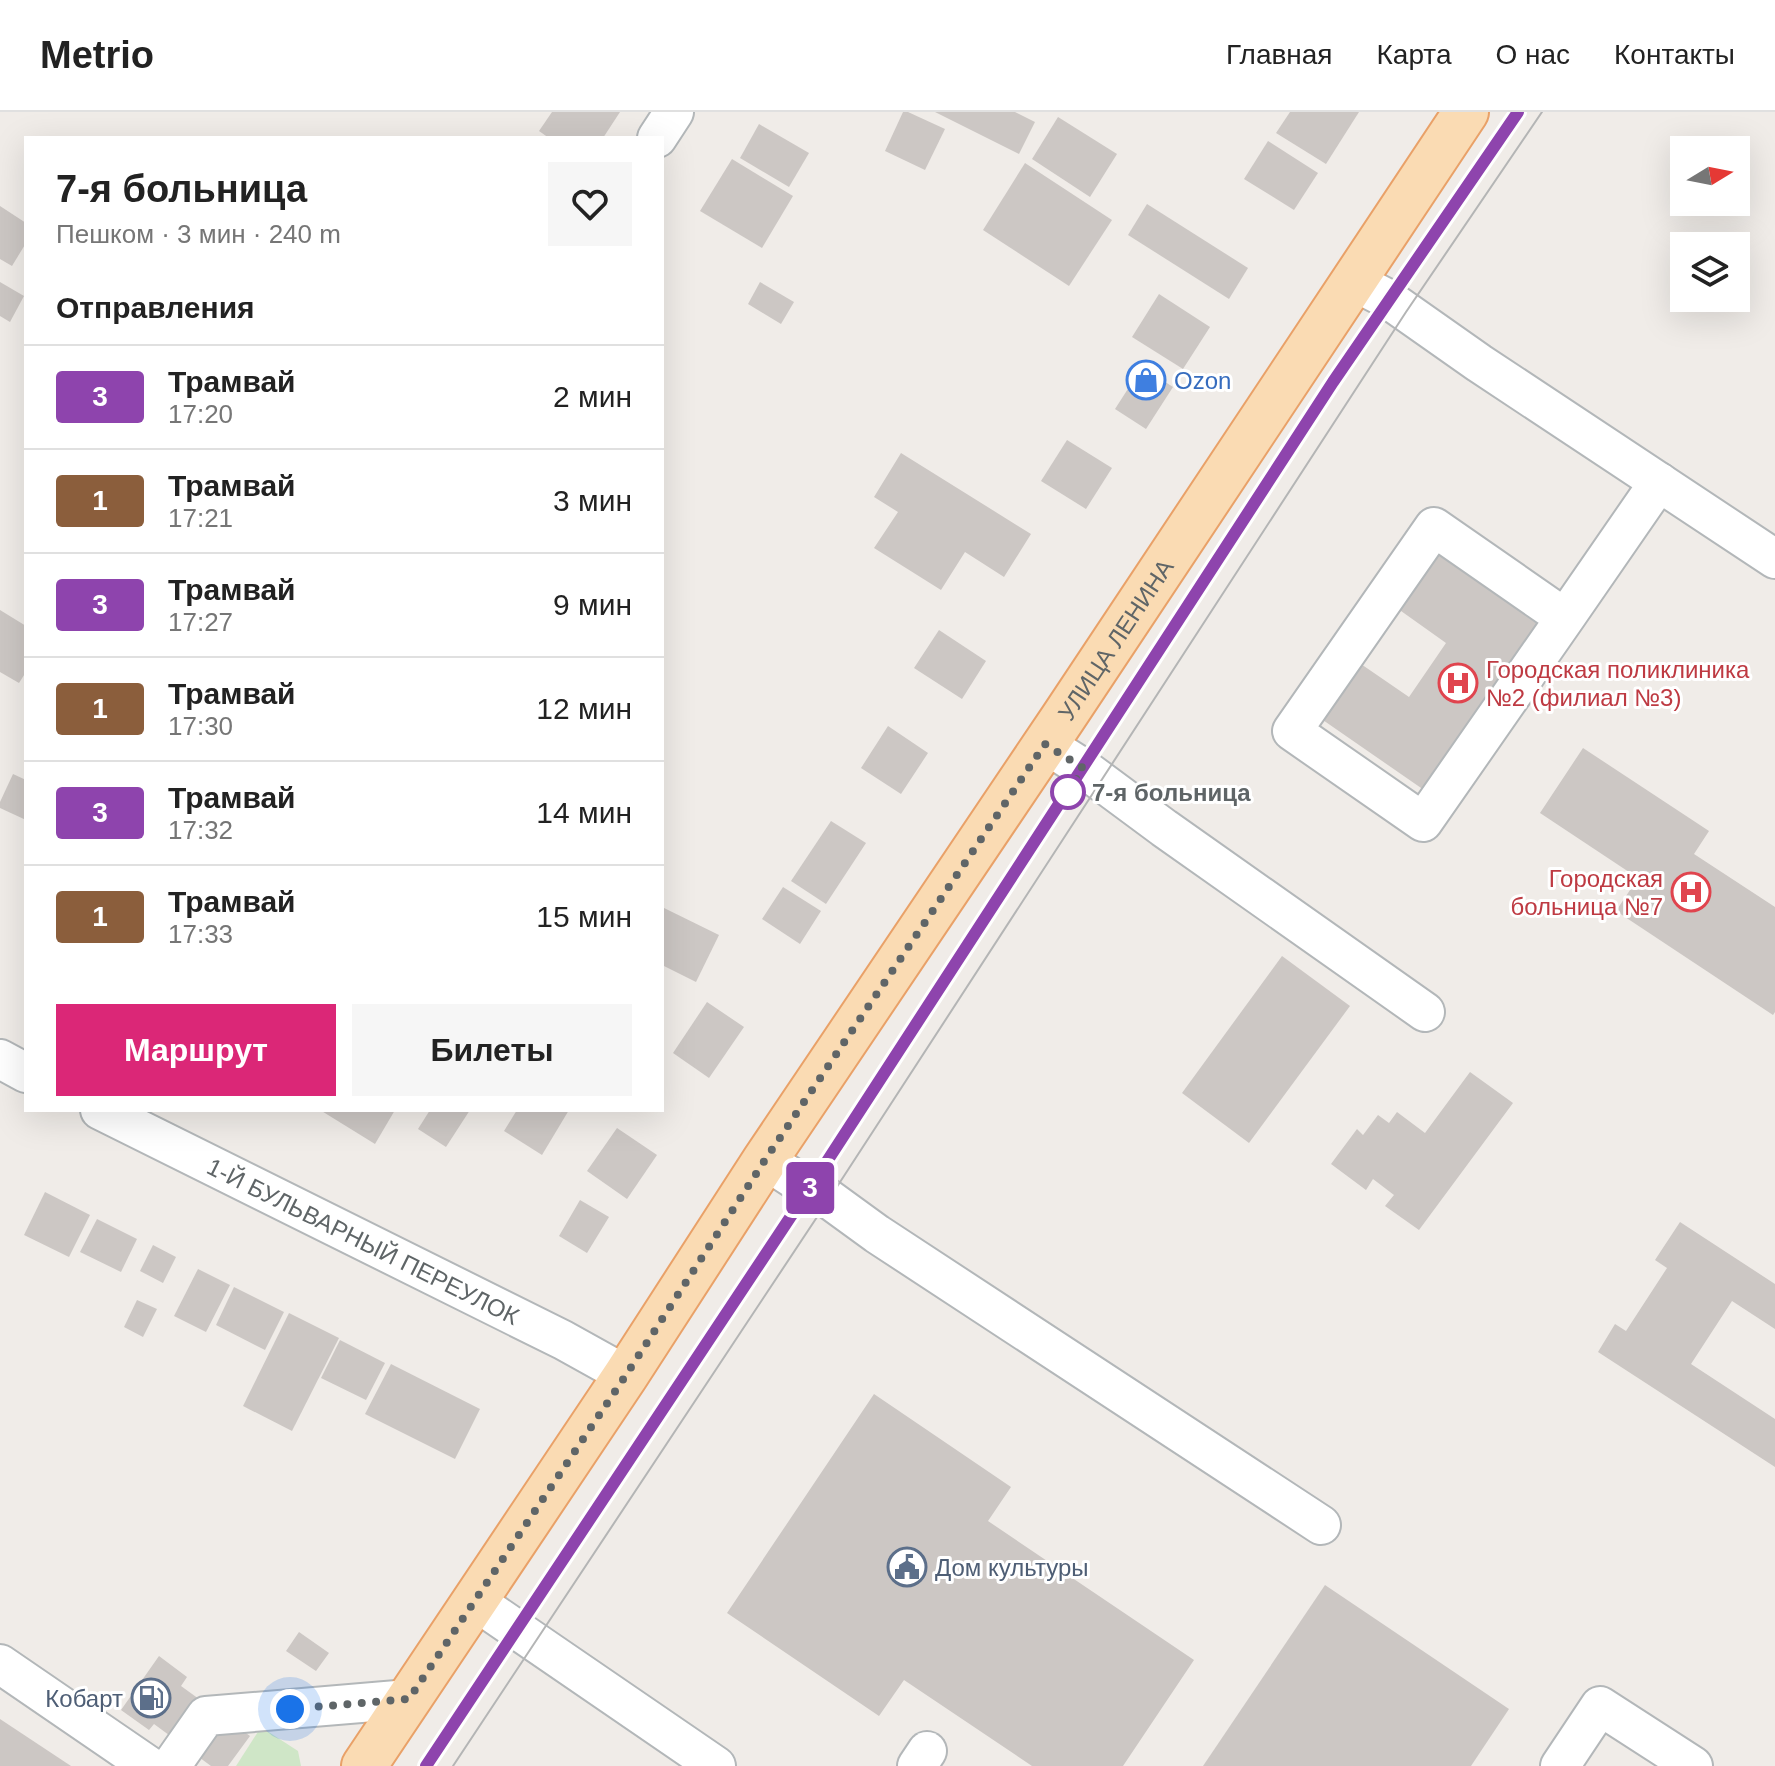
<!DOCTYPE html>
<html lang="ru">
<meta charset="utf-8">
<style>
:root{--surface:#fff;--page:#f6f6f6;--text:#222;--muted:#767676;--line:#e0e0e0;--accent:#db2777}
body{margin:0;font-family:Arial,sans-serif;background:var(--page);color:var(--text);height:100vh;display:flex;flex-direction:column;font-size:30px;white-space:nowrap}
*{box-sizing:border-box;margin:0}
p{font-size:26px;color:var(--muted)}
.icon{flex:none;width:44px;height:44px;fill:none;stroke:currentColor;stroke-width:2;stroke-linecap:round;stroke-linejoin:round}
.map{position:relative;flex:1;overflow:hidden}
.sheet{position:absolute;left:24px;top:24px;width:640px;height:976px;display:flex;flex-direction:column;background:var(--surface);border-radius:0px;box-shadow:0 8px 32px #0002}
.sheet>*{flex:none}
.badge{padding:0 16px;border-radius:6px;font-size:28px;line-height:52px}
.needle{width:52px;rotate:80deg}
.tools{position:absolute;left:1670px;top:24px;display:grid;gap:16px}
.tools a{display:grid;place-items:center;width:80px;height:80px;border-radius:0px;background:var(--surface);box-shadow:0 8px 32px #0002;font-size:40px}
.you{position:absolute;width:40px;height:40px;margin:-20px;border:6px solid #fff;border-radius:50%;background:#1a73e8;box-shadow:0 0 0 12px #1a73e833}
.map>.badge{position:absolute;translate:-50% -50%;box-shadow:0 0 0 4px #fff}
h2{padding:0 32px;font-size:30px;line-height:72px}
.round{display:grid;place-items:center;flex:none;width:84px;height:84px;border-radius:0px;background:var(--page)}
.headline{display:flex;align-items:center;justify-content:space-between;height:136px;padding:0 32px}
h1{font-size:38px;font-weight:700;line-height:60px}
.primary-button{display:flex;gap:16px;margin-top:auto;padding:16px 32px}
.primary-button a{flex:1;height:92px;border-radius:0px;background:var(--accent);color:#fff;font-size:32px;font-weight:700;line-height:92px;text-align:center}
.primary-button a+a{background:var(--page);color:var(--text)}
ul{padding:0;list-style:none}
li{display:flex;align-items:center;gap:24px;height:104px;padding:0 32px;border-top:2px solid var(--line)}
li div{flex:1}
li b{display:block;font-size:30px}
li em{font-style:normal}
li .badge{min-width:88px;font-weight:700;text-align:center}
header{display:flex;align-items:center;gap:48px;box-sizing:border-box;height:112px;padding:0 40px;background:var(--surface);border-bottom:2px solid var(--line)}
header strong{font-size:38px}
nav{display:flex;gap:44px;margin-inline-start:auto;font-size:28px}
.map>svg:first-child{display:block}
.green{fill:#cfe6c7}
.building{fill:#ccc7c4}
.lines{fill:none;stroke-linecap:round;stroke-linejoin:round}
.minor-casing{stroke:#b3b7b9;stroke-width:42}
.major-casing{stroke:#e9a168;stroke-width:48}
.minor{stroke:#fff;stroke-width:38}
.major{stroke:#fadbb3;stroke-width:44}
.tram{stroke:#b4b5b5;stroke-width:2}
.line-casing{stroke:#fff;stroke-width:18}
.line{stroke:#8e44ad;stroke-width:12}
.walk{stroke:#5f6567;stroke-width:8;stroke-dasharray:0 14.4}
.stop-dot{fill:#fff;stroke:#8e44ad;stroke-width:4}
.labels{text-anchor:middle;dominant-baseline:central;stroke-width:6;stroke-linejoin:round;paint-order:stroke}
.shop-label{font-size:24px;fill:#366cbe;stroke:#fff;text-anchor:start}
.street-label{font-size:24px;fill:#5f6567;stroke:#fff}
.health-label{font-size:24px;fill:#be3a42;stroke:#fff;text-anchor:start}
.stop-label{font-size:24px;font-weight:bold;fill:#5f6567;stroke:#fff;text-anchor:start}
.service-label{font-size:24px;fill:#4e5e75;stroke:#fff;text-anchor:start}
</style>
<header>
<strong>Metrio</strong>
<nav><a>Главная</a><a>Карта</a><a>О нас</a><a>Контакты</a></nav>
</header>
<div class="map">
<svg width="1775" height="1654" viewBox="0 0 1775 1654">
<rect width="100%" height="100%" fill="#f0ece8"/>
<path class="green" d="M 261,1615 L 298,1639 L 301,1654 L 236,1654 Z"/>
<g class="building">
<path d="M 552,0 L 620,0 L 603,26 L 549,26 L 539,19 Z"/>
<path d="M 903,0 L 908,0 L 945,17 L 925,58 L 885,39 Z"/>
<path d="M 935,0 L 1015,0 L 1035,10 L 1019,42 Z"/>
<path d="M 1290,0 L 1359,0 L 1326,52 L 1276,21 Z"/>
<path d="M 1058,5 L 1117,42 L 1090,85 L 1032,47 Z"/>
<path d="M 759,12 L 809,41 L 789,75 L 740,46 Z"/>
<path d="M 1268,29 L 1318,61 L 1294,98 L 1244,67 Z"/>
<path d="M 732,47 L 793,84 L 762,136 L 700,99 Z"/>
<path d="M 1025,51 L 1112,108 L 1069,174 L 983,118 Z"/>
<path d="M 1147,92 L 1248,156 L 1229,187 L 1128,123 Z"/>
<path d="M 0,94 L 26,111 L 26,131 L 12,154 L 0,147 Z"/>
<path d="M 0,170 L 24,184 L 10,210 L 0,204 Z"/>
<path d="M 760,170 L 794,190 L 781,212 L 748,192 Z"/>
<path d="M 1159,182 L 1210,215 L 1183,257 L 1132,225 Z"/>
<path d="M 1142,255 L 1173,275 L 1146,317 L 1115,297 Z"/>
<path d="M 1067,328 L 1112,356 L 1086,397 L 1041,369 Z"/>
<path d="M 901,341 L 1031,422 L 1004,465 L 965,440 L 941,478 L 874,436 L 898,400 L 874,385 Z"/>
<path d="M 1432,438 L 1538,512 L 1424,678 L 1320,606 L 1358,550 L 1409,585 L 1446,531 L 1394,494 Z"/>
<path d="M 0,498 L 26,514 L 26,560 L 19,571 L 0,560 Z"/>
<path d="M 939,518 L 986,549 L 962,587 L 914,556 Z"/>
<path d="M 888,614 L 928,641 L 901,682 L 861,656 Z"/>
<path d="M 1583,636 L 1709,719 L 1694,742 L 1775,795 L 1775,900 L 1773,903 L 1616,799 L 1638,766 L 1540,701 Z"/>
<path d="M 13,662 L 26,668 L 26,708 L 0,696 L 0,690 Z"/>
<path d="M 831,709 L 866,731 L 826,792 L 791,769 Z"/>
<path d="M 783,775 L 821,799 L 800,832 L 762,807 Z"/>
<path d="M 662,795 L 719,823 L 696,870 L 662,853 Z"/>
<path d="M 1282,844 L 1350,894 L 1249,1031 L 1182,981 Z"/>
<path d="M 707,890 L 744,915 L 709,966 L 673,941 Z"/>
<path d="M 1470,960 L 1513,991 L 1419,1118 L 1385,1094 L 1394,1083 L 1373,1067 L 1366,1078 L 1331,1052 L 1357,1017 L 1363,1023 L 1378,1003 L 1389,1011 L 1397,1000 L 1425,1021 Z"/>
<path d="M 320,998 L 395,998 L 375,1032 Z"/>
<path d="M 430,998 L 470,998 L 446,1035 L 418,1017 Z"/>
<path d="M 517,998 L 569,998 L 542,1043 L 504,1019 Z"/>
<path d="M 617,1016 L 657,1043 L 627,1087 L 587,1059 Z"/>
<path d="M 45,1080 L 90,1103 L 69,1145 L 24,1123 Z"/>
<path d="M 580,1088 L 609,1105 L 587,1141 L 559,1124 Z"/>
<path d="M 97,1107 L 137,1127 L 121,1160 L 80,1140 Z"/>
<path d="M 1680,1110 L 1775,1172 L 1775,1217 L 1732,1189 L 1691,1252 L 1775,1307 L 1775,1355 L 1598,1240 L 1615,1212 L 1626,1219 L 1667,1156 L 1655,1148 Z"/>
<path d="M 153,1133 L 176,1145 L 163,1171 L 140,1159 Z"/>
<path d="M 198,1157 L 230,1173 L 206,1220 L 174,1204 Z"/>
<path d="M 234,1175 L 284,1200 L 265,1238 L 216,1213 Z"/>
<path d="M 137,1188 L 157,1197 L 143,1225 L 124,1215 Z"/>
<path d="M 289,1201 L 339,1226 L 292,1319 L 243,1294 Z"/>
<path d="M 340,1228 L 385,1251 L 366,1288 L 321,1266 Z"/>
<path d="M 391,1252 L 480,1297 L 455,1347 L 365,1302 Z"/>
<path d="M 874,1282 L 1011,1375 L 988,1409 L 1194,1548 L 1123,1654 L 1032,1654 L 904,1568 L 879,1604 L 727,1501 Z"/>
<path d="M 1325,1473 L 1509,1597 L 1471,1654 L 1203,1654 Z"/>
<path d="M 299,1520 L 329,1541 L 316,1559 L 286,1539 Z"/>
<path d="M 159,1544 L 187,1565 L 181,1574 L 250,1624 L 228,1654 L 211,1654 L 154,1612 L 149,1618 L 121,1598 Z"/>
<path d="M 0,1607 L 71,1654 L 0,1654 Z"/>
</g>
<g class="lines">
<defs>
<g id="minor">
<path d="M 657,26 L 674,0"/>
<path d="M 1353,169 L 1388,187 L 1479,251 L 1775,447"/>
<path d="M 1565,506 L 1434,415 L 1292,619 L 1423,710 C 1502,596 1581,484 1659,370"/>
<path d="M 1045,632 L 1083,656 L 1164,716 L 1425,900"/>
<path d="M 0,947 L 26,961"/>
<path id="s1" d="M 100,998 L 563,1228 L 626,1263"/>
<path d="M 765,1048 L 799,1070 L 811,1074 L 877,1122 L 1321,1413"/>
<path d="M 475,1489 L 716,1654"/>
<path d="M 0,1552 L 149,1654"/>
<path d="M 171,1654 L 206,1604 L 409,1587"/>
<path d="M 917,1654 L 927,1639"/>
<path d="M 1560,1654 L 1600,1594 L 1693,1654"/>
</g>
<g id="major">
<path id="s2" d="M 364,1654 L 626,1263 L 765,1048 L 1063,606 L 1466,0"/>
</g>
</defs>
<use href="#minor" class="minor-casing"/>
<use href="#major" class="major-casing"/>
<use href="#minor" class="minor"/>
<use href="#major" class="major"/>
<g class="tram">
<path d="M 426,1654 L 811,1074 L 1333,270 L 1518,0"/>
<path d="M 453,1654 L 829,1087 L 1406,200 L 1542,0"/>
</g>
</g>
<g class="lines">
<defs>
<path id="line" d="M 426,1654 L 811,1074 L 1333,270 L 1518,0"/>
</defs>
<use href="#line" class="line-casing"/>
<use href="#line" class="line"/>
<path class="walk" d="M 290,1597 L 409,1587 L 626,1263 L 765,1048 L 1045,632 L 1083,656 L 1068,680"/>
</g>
<defs>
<symbol id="shop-ring" viewBox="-11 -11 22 22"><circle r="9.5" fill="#fff" stroke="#3f7fe0" stroke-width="1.5"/><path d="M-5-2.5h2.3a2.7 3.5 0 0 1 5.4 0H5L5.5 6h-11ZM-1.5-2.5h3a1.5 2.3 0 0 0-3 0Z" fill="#3f7fe0"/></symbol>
<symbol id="hospital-ring" viewBox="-11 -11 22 22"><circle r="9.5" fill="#fff" stroke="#e0444e" stroke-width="1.5"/><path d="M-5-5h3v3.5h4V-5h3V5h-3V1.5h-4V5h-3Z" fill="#e0444e"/></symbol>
<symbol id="civic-ring" viewBox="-11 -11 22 22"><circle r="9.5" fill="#fff" stroke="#5c6f8a" stroke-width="1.5"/><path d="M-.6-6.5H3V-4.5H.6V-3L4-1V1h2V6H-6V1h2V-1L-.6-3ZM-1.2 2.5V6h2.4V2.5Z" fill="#5c6f8a"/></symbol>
<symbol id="fuel-ring" viewBox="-11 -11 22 22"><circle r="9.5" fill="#fff" stroke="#5c6f8a" stroke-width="1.5"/><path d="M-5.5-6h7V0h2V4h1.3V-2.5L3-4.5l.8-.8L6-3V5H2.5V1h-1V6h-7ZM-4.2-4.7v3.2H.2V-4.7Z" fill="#5c6f8a"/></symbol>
</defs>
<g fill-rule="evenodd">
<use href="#shop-ring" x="1124" y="246" width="44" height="44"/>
<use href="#hospital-ring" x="1436" y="549" width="44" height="44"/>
<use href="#hospital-ring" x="1669" y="758" width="44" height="44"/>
<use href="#civic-ring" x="885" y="1433" width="44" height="44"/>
<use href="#fuel-ring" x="129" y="1564" width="44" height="44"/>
</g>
<circle class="stop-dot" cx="1068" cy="680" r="16"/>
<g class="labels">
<g class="shop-label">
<text x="1174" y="268">Ozon</text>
</g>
<g class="street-label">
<text stroke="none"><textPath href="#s2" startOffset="1354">УЛИЦА ЛЕНИНА</textPath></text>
<text stroke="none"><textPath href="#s1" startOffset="294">1-Й БУЛЬВАРНЫЙ ПЕРЕУЛОК</textPath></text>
</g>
<g class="health-label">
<text x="1486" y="557">Городская поликлиника<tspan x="1486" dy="28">№2 (филиал №3)</tspan></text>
<text x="1663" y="766" text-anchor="end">Городская<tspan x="1663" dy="28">больница №7</tspan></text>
</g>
<g class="stop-label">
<text x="1092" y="680">7-я больница</text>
</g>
<g class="service-label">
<text x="935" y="1455">Дом культуры</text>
<text x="123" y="1586" text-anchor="end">Кобарт</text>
</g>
</g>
</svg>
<div class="tools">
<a><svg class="needle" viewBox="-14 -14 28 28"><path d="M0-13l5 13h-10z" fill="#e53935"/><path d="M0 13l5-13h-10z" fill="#767676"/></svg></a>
<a><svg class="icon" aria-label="layers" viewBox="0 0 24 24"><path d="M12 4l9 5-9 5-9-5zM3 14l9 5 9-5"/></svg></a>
</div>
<div class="you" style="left:290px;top:1597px"></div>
<b class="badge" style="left:810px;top:1076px;background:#8e44ad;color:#fff">3</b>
<section class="sheet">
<div class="headline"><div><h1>7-я больница</h1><p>Пешком · 3 мин · 240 m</p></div><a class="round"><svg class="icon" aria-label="heart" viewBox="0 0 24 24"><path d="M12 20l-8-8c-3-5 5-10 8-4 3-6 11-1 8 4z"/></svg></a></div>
<h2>Отправления</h2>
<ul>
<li><span class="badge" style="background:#8e44ad;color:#fff">3</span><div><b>Трамвай</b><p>17:20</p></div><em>2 мин</em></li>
<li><span class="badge" style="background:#8b5e3c;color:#fff">1</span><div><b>Трамвай</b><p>17:21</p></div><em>3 мин</em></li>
<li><span class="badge" style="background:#8e44ad;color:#fff">3</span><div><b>Трамвай</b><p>17:27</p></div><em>9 мин</em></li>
<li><span class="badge" style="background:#8b5e3c;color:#fff">1</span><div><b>Трамвай</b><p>17:30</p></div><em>12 мин</em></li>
<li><span class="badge" style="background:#8e44ad;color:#fff">3</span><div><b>Трамвай</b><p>17:32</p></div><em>14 мин</em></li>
<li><span class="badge" style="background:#8b5e3c;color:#fff">1</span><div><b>Трамвай</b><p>17:33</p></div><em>15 мин</em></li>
</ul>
<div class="primary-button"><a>Маршрут</a><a>Билеты</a></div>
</section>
</div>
